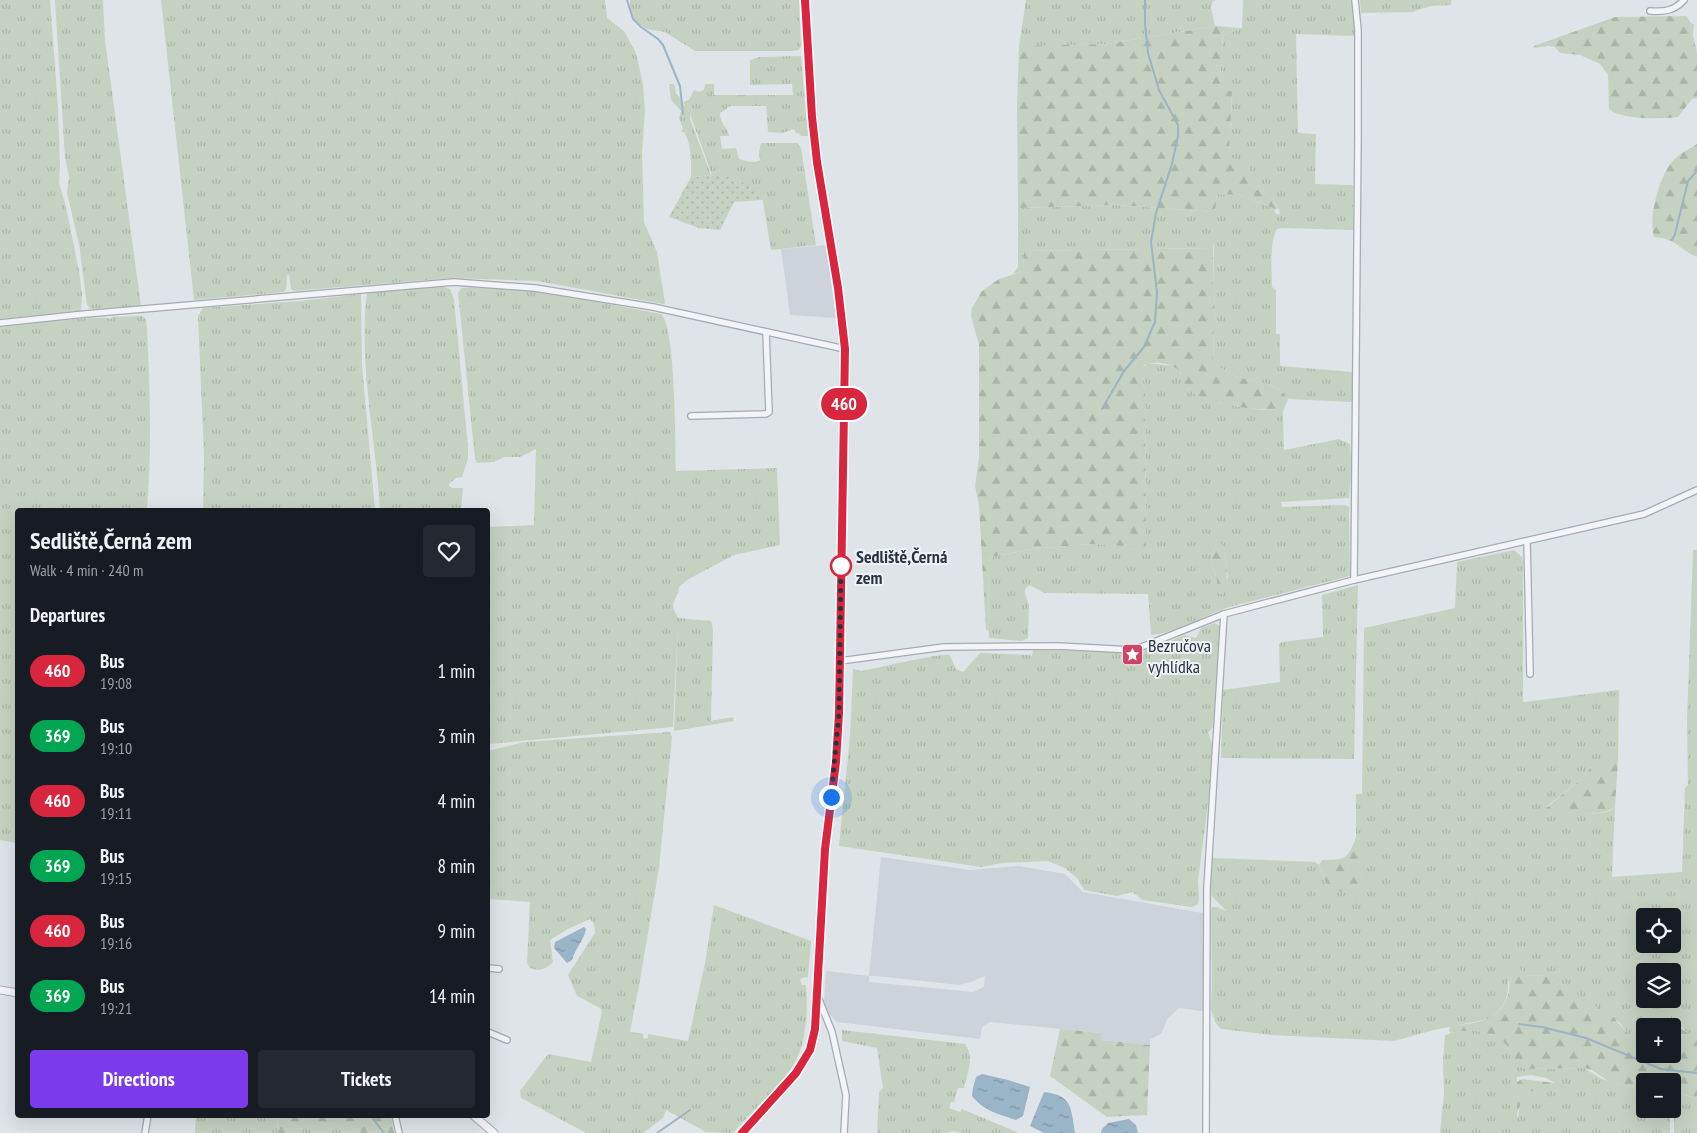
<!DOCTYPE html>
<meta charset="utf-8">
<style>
:root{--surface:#171b24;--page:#242831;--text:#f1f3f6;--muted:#9ea1a6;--accent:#7c3aed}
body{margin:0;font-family:"PT Sans Narrow",sans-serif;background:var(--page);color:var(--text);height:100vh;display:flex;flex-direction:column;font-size:19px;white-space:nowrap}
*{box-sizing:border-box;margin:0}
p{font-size:16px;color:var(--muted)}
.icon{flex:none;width:28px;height:28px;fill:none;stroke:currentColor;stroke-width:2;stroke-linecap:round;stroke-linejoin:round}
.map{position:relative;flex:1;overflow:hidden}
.side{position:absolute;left:15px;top:508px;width:475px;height:610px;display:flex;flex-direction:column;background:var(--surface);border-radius:5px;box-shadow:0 5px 20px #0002}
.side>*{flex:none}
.badge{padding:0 10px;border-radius:16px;font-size:18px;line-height:32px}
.fabs{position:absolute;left:1636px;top:908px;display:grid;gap:10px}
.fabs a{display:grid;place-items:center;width:45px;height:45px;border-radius:5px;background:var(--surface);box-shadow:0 5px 20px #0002;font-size:25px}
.you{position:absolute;width:25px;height:25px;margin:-12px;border:4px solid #fff;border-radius:50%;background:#1a73e8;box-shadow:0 0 0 8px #1a73e833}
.map>.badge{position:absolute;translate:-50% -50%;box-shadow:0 0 0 2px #fff}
h2{padding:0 15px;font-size:19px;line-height:45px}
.round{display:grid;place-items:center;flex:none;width:52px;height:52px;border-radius:5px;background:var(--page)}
.summary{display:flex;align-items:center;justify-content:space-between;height:85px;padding:0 15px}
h1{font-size:24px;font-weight:600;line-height:38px}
.primary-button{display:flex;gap:10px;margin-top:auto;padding:10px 15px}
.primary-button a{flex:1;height:58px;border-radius:5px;background:var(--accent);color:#fff;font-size:20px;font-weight:600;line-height:58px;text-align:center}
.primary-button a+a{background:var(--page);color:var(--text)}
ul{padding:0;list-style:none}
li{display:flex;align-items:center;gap:15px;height:65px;padding:0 15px}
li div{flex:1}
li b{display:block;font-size:19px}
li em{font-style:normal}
li .badge{min-width:55px;font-weight:700;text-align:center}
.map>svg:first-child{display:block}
.built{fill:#cdd3da;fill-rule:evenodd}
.grass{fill:url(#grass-tufts);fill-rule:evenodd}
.forest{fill:url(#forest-firs)}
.garden{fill:url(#garden-dots)}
.water{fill:url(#water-ripples)}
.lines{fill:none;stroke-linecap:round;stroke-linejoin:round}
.stream{stroke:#9ab4c8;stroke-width:2}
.minor-casing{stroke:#a4abb2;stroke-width:8}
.tertiary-casing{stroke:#a4abb2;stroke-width:9}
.minor{stroke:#f2f4f7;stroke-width:5.5}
.tertiary{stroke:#f2f4f7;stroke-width:7}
.secondary{stroke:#fff;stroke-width:8}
.line-casing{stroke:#fff;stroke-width:11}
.line{stroke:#d7263d;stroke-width:8}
.walk{stroke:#283240;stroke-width:5;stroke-dasharray:0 9}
.stop-dot{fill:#fff;stroke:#d7263d;stroke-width:2.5}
.labels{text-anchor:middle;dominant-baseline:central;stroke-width:4;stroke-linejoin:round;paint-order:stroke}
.stop-label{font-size:18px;font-weight:bold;fill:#283240;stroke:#eff2f6;text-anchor:start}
.poi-label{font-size:18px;fill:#283240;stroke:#eff2f6;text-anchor:start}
</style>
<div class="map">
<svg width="1697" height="1133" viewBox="0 0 1697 1133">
<defs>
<pattern id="grass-tufts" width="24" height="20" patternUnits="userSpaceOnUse" patternTransform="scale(1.25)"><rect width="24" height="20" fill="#c6d2c1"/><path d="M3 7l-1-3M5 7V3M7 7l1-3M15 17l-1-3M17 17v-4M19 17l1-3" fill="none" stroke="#aab5a7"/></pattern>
<pattern id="forest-firs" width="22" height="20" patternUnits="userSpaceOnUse" patternTransform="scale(1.25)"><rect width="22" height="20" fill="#c6d2c1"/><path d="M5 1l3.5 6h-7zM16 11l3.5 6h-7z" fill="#aab5a7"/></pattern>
<pattern id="garden-dots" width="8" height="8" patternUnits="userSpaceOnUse" patternTransform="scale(1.25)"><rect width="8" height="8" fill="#c6d2c1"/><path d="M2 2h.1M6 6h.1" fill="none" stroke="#aab5a7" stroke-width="1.8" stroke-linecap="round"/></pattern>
<pattern id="water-ripples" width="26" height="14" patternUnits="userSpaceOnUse" patternTransform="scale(1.25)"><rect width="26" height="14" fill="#9ab4c8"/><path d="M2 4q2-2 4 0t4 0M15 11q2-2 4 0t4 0" fill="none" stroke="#7e93a4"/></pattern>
</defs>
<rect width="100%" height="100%" fill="#dfe4e8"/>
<g class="built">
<path d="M 826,245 L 836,318 L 790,315 L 781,249 Z"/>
<path d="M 881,857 L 970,870 L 1019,866 L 1065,874 L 1083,892 L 1208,914 L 1208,1012 L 1179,1008 L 1168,1018 L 1161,1034 L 1150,1039 L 1150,1045 L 1101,1040 L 1101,1033 L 990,1022 L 982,1027 L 980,1039 L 837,1022 L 828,1013 L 824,1001 L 826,971 L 869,976 ZM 876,976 L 959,985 L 971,982 L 985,976 L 984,987 L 973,992 L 869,982 L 869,976 Z"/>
</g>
<g class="grass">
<path d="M 0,0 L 50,0 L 58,106 L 60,166 L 59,183 L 66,207 L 79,271 L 82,294 L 81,311 L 0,319 Z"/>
<path d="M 55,0 L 103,0 L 105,40 L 141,306 L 91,309 L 87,305 L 79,244 L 67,193 L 69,177 L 65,158 Z"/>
<path d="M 161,0 L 605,0 L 607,18 L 624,31 L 635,51 L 638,61 L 643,85 L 645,111 L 642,152 L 644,222 L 657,252 L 665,303 L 663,304 L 537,281 L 451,278 L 294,291 L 291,289 L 289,275 L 287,275 L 286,289 L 284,292 L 194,300 Z"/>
<path d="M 630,0 L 799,0 L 801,47 L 798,50 L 793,51 L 695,51 L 665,32 L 647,29 L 636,22 L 630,11 Z"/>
<path d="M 1026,0 L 1216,0 L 1213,1 L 1211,7 L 1215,26 L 1107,44 L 1024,47 L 1019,46 Z"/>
<path d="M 1243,0 L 1354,0 L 1354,36 L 1296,34 L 1298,133 L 1316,134 L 1315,184 L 1353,185 L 1353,230 L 1283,228 L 1277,229 C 1269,242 1272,273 1272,287 L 1276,290 L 1276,334 L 1280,334 L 1280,366 L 1353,372 L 1352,402 L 1288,399 C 1278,383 1258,382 1241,378 C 1230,375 1222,369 1213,362 L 1215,286 L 1213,285 L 1214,242 L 1213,248 L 1024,251 L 1023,271 L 1013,274 L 1018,267 L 1018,208 L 1117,205 L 1215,212 L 1217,194 L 1239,195 L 1273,208 L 1276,214 L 1280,214 C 1278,198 1263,193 1250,186 L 1248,182 L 1229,157 L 1232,92 L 1220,85 L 1223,35 L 1242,28 Z"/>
<path d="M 1360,0 L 1451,0 L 1451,5 L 1431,6 L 1412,12 L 1361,13 Z"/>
<path d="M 801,56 L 808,136 L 801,136 L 799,133 L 796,133 L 794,129 L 782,133 L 768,132 L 766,106 L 733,106 L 727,107 L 727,109 L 720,113 C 720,125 728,127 729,136 L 720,136 L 722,149 L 736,148 L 739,159 C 746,161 754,164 760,160 L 759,152 L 761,143 L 797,143 L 801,148 L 816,245 L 771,250 L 761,190 L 712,175 L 690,114 L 690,119 L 711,175 L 691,177 C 691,162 692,145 684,132 L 681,132 L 683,128 L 679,118 L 681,111 L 671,100 L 669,84 L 674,84 L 676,93 L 690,113 L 683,102 L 689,100 L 694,90 L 699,92 L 704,90 L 705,84 L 714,84 L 714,95 L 793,95 L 792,84 L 750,85 L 750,60 L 760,57 Z"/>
<path d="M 440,286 L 450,289 L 454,299 L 468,448 L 468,459 L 462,477 L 456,478 L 448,485 L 452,488 L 463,488 L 461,510 L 380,510 C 376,438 358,364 367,292 Z"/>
<path d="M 473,287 L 539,291 L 661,314 C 676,327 675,445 676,471 L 777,468 L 780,545 L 734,555 L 687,580 L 679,587 C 679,595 671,602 674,610 C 675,613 677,615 678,618 L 711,621 L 713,630 L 711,721 L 733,717 L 734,721 L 674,731 L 678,625 L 673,727 L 500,743 L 491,744 L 488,741 L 488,527 L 534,525 L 536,449 L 520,457 L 504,457 L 494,462 L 477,463 L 475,459 L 458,293 L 461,288 Z"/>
<path d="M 361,294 L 362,365 L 375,510 L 203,510 L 204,456 L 198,316 L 203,308 L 300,301 Z"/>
<path d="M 137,316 L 142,316 L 146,320 L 147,328 C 150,389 152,449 147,510 L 18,510 L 17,843 L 0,840 L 0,327 C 17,326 102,314 111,319 L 112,317 Z"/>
<path d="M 1147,363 L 1174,366 L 1179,371 L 1188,389 L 1219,403 L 1262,410 L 1281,409 L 1283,412 L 1284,450 L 1339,439 L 1350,444 L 1352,464 L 1349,498 L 1281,502 L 1282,507 L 1345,505 L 1349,507 L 1350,576 L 1229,607 C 1203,616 1178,633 1151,635 L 1148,594 L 1044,593 L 1030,585 L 1025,589 L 1025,594 L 1029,605 L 1028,638 L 1022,641 L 989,638 L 988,561 L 991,557 L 1032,549 L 1090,544 L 1146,546 L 1145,390 C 1142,381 1139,370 1147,363 ZM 1217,539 L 1224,548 L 1228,578 L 1217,589 L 1217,580 L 1211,560 Z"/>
<path d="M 1514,550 L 1522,557 L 1523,563 L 1523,702 L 1619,690 L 1618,760 L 1608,760 L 1591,767 L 1581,779 L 1546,807 C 1562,810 1605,821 1615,806 L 1612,877 L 1682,872 L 1685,788 L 1688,785 L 1687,720 L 1693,550 L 1697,550 L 1697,1031 L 1694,1033 L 1688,1033 L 1675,1021 L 1662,1026 L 1645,1026 L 1645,1038 L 1636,1039 L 1630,1036 L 1619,1022 L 1546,975 L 1528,976 L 1520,970 L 1508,982 C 1509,998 1502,1012 1488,1019 L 1434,1030 L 1394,1041 L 1271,1035 L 1221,1029 L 1215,1022 L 1211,1009 L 1212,983 L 1211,909 L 1212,907 L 1217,907 L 1226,911 L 1211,895 L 1210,881 L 1212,859 L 1214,858 L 1315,862 L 1319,865 L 1324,878 L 1357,893 L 1363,872 L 1363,838 L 1356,837 L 1356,794 L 1362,794 L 1364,628 L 1455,608 L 1457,562 ZM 1645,916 L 1672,916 L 1672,944 L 1645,944 ZM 1645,971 L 1672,971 L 1672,999 L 1645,999 Z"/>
<path d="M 1358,585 L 1354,759 L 1221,758 L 1223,690 L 1280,682 L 1279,644 L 1282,642 L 1323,637 L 1322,595 Z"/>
<path d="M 1215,623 L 1221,627 L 1213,727 L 1208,732 L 1212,744 L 1212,761 L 1208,804 L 1198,880 L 1199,900 L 1198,904 L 1191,907 L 1143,900 L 1132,892 L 1117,896 L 1084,890 L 1077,878 L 1065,868 L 1048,861 L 1002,863 L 981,867 L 839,846 L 850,736 L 853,669 L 861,671 C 872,669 944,652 949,655 C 952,658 954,665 956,669 L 963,672 L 980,653 L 1029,655 L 1032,656 L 1033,650 L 1141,652 L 1153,647 L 1154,651 L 1155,648 L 1184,635 L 1196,638 L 1201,628 Z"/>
<path d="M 670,732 L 672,737 L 659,868 L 640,980 L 630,1032 L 645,1034 L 643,1034 L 644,1039 L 648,1038 L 648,1034 L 688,1041 L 705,963 L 714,905 L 811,941 L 808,977 L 802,978 L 800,980 L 802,985 L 806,985 C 808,1013 807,1047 790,1070 C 773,1093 751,1112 733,1133 L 706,1132 L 666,1110 L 663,1118 L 643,1133 L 586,1133 L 521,1098 L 520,1091 L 548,1054 L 591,1062 L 602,1011 L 600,1008 L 577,996 L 568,975 L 595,933 L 594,924 L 590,919 L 568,929 L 550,940 L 553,962 C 546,969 539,972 530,968 L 527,963 L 530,902 L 488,899 L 488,751 L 524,742 Z"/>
<path d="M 842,1030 L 965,1044 C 975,1056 967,1075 964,1088 L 958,1088 L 954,1102 L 951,1102 L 949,1108 L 960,1112 L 962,1109 L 1019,1133 L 961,1133 L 953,1131 L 947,1133 L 877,1133 L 879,1092 L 883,1088 L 877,1048 L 842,1041 Z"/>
<path d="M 1474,1030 L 1489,1033 L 1503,1040 L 1511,1049 L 1516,1061 L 1526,1069 L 1584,1068 L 1602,1079 L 1626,1086 L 1645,1088 L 1645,1109 L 1670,1109 L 1670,1133 L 1440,1133 L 1444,1093 L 1443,1061 L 1445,1035 L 1459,1031 ZM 1531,1075 L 1546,1078 L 1555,1083 C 1543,1087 1526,1089 1521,1103 C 1519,1109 1519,1114 1517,1119 L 1517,1077 Z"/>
<path d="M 1674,1091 L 1697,1099 L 1697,1133 L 1674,1133 Z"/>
<path d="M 196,1115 L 278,1115 L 277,1133 L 195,1133 Z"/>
<path d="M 333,1123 L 344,1133 L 292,1133 L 292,1130 Z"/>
</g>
<g class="forest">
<path d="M 1686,16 L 1692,24 L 1694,24 L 1693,35 L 1697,53 L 1697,98 L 1692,99 L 1678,117 C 1663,119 1619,120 1609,109 L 1608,75 L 1600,64 L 1580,55 L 1560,53 L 1555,47 L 1549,46 L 1533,48 L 1534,46 L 1615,17 Z"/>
<path d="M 1215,26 L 1242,28 L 1223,35 L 1220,85 L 1232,92 L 1229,157 L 1249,164 L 1249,185 L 1272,198 L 1279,209 L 1274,210 L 1273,208 L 1239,195 L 1217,194 L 1215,212 L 1117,205 L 1018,208 L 1017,108 L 1019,46 L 1107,44 Z"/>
<path d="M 1697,144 L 1697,257 C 1679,250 1678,239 1654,237 C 1648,218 1659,177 1672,162 C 1678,154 1688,150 1697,144 Z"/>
<path d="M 1213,248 L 1213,285 L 1215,286 L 1213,362 C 1222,369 1230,375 1241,378 C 1258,382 1278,383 1288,399 L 1283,412 L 1281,409 C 1260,412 1204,404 1188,389 C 1182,383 1183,371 1174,367 C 1167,363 1151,361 1144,365 L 1142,380 L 1145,390 L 1146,547 L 1090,544 L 1032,549 L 991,557 L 988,561 L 989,631 L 986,630 L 979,506 L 975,486 L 979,458 L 979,345 L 971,316 L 972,308 L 982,291 L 999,279 L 1023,271 L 1024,251 Z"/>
<path d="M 1217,539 L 1224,548 L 1227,569 L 1226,587 L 1222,594 L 1218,594 L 1217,589 L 1217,580 L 1211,560 Z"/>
<path d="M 1600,760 L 1618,760 L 1615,806 C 1607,818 1564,813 1550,812 L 1546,808 L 1581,779 L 1591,767 Z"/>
<path d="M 1356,837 L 1363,838 L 1363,872 L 1358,893 C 1348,896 1330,890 1325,880 C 1322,875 1322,870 1319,865 L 1322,860 C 1344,860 1348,860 1356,837 Z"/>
<path d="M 1517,967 L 1528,976 L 1546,975 L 1613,1017 L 1630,1036 L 1636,1039 L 1645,1038 L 1645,1054 L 1672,1054 L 1672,1026 L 1662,1026 L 1676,1021 C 1681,1029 1688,1037 1697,1031 L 1697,1099 L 1673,1090 L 1672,1081 L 1645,1081 L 1645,1088 L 1626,1086 L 1608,1081 L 1592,1070 L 1584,1068 L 1526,1069 L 1516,1066 C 1512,1034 1478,1026 1451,1033 L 1449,1031 L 1450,1026 C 1476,1022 1498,1024 1508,995 C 1511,986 1507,978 1512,968 Z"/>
<path d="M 1060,1029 L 1101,1033 L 1102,1040 L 1150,1045 L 1147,1115 L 1107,1117 L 1050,1076 Z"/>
<path d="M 1522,1079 L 1555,1083 L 1555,1085 C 1531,1091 1527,1088 1517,1113 L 1517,1082 Z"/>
<path d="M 278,1115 L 384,1115 L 391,1117 L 394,1133 L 344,1133 L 333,1123 L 293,1130 L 292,1133 L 277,1133 Z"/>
</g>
<path class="garden" d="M 714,175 L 729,177 L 761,190 L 763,200 L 734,202 L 720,230 L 699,228 L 669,217 L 691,177 Z"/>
<g class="water">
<path d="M 584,927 L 586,929 C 584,940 575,949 572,960 L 567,963 L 554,948 L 555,942 Z"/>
<path d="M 982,1074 L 1008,1080 L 1030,1087 L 1023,1116 L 1016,1120 C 998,1114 984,1111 972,1096 L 973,1088 L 976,1077 Z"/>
<path d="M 1044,1092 C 1073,1095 1071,1109 1075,1133 L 1044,1133 L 1030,1126 Z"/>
<path d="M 1129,1119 L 1136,1125 L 1138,1133 L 1101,1133 L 1102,1129 L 1108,1123 Z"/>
</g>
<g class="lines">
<g class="stream">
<path d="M 627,0 L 633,19 L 641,27 L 658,39 L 663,45 L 680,86 L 683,114"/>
<path d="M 1672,240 L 1675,234 L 1688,181 L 1697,171"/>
<path d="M 1102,409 L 1124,371 L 1144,347 L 1155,322 L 1157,292 L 1151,242 L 1156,213 L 1172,164 L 1178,136 L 1178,125 L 1159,90 L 1148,53 L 1145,24 L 1145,0"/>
<path d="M 1519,1024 L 1542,1027 L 1586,1038 L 1661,1069 L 1697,1073"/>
<path d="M 370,1115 L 384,1133"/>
<path d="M 657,1133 L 690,1110"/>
</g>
<defs>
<g id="minor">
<path d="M 1650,11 C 1664,12 1674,11 1684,0"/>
<path d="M 0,323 L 85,314 L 454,282 L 535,288 L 653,307 L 845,349"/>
<path d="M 691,416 L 766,414 L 769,412 L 766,332"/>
<path d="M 1527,541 L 1530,674"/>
<path d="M 1354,580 L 1358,136 L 1358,30 L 1355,0"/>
<path d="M 840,661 L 944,647 L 1057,646 L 1134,650 L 1224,614 L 1354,580 L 1644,514 L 1697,490"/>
<path d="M 488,968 L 499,969"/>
<path d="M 818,997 L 832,1032 L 846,1095 L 844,1133"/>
<path d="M 488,1032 L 507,1040"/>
<path d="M 395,1115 L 399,1133"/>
<path d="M 145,1133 L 148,1115"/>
<path d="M 1206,1133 L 1207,888 L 1224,614"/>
</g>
<g id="tertiary">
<path d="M 0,990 L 18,993"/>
<path d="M 473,1115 L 494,1133"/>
</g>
</defs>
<use href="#minor" class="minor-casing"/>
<use href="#tertiary" class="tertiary-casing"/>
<use href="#minor" class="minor"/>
<use href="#tertiary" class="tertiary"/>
<path class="secondary" d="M 742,1133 L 796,1073 L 810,1050 L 814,1037 L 818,995 L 825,849 L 838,738 L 840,661 L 845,349 L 833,256 L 817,161 L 812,117 L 805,0"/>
</g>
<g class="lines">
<defs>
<path id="line" d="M 742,1133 L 796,1073 L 810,1050 L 815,1029 L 825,849 L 836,762 L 839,713 L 845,349 L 838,288 L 817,162 L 812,117 L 805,0"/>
</defs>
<use href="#line" class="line-casing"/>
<use href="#line" class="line"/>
<path class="walk" d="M 831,797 L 839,713 L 841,566"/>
</g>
<defs>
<symbol id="sight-square" viewBox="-11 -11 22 22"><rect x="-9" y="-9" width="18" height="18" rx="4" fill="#cd4562" stroke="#eff2f6"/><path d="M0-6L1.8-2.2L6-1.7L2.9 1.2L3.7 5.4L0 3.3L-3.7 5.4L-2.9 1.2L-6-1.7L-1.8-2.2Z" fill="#fff"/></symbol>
</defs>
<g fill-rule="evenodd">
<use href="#sight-square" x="1120" y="642" width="25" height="25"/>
</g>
<circle class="stop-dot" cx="841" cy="566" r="10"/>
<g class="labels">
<g class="stop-label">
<text x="856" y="556">Sedliště,Černá<tspan x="856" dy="21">zem</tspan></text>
</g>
<g class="poi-label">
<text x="1148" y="645">Bezručova<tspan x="1148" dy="21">vyhlídka</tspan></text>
</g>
</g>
</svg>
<div class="fabs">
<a><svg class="icon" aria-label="locate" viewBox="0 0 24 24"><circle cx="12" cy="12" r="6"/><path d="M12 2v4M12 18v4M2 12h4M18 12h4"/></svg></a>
<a><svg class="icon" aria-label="layers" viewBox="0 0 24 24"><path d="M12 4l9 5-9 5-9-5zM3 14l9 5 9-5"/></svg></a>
<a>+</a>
<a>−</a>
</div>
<div class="you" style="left:831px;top:797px"></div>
<b class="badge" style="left:844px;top:404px;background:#d7263d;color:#fff">460</b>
<section class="side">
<div class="summary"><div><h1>Sedliště,Černá zem</h1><p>Walk · 4 min · 240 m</p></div><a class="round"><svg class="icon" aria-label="heart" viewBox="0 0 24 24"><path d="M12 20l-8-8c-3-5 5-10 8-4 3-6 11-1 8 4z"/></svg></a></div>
<h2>Departures</h2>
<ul>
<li><span class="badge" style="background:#d7263d;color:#fff">460</span><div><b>Bus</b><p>19:08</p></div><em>1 min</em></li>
<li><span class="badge" style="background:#00a651;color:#fff">369</span><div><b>Bus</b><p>19:10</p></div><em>3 min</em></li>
<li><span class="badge" style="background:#d7263d;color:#fff">460</span><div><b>Bus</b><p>19:11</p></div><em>4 min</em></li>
<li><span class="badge" style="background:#00a651;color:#fff">369</span><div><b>Bus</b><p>19:15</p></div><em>8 min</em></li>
<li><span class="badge" style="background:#d7263d;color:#fff">460</span><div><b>Bus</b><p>19:16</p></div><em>9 min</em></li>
<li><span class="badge" style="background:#00a651;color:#fff">369</span><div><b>Bus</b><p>19:21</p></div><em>14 min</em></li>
</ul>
<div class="primary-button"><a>Directions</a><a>Tickets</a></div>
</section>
</div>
